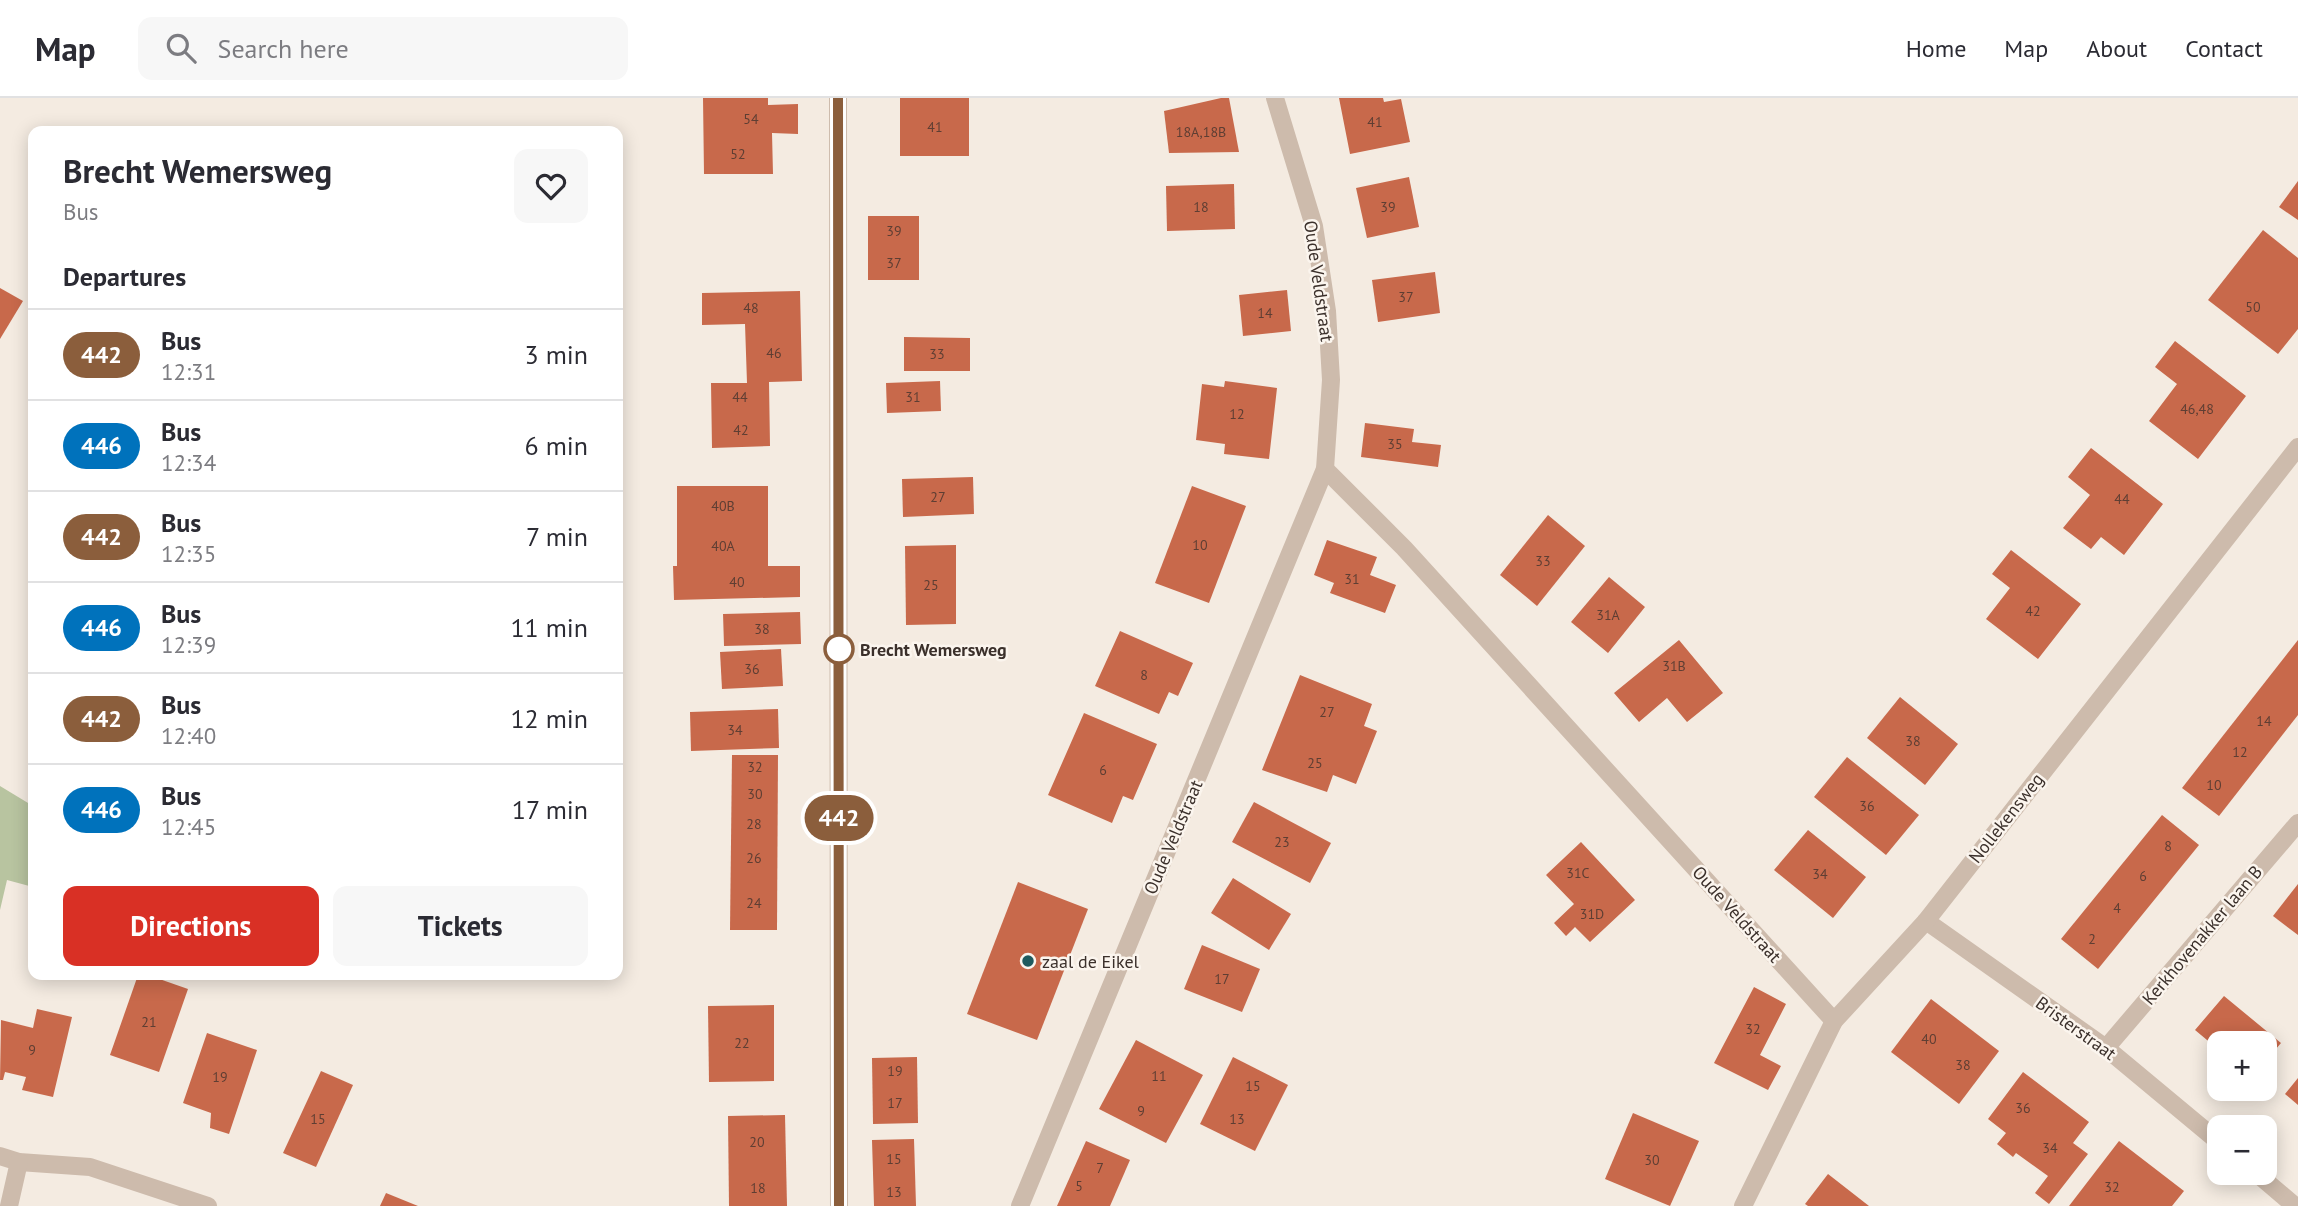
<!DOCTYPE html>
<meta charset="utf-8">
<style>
:root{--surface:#fff;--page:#f7f7f7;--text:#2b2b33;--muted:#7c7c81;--line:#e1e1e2;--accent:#d93025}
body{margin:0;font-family:"PT Sans",sans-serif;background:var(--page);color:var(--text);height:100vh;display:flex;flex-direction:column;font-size:26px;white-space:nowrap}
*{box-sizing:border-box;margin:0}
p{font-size:23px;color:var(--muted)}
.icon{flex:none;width:38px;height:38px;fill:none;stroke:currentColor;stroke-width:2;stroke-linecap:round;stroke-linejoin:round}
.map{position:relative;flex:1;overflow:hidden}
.panel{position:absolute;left:28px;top:28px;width:595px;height:854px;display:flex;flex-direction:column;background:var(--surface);border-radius:14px;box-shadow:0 4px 18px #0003}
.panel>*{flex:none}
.badge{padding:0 14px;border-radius:23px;font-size:24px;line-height:46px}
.buttons{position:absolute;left:2207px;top:933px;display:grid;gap:14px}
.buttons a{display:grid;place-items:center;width:70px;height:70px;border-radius:14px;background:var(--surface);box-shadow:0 4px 18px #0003;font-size:35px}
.map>.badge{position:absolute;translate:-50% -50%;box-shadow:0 0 0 4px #fff}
h2{padding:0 35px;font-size:26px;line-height:63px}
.round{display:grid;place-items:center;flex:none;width:74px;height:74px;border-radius:14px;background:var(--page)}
.head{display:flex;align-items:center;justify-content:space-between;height:119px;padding:0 35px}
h1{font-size:33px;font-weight:700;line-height:52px}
.action{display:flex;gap:14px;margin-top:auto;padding:14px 35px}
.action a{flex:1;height:80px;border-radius:14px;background:var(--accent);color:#fff;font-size:28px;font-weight:700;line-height:80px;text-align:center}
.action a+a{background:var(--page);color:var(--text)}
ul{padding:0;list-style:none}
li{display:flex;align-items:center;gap:21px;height:91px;padding:0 35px;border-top:2px solid var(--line)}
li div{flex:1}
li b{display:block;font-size:26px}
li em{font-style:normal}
li .badge{min-width:77px;font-weight:700;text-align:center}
header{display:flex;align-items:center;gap:42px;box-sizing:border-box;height:98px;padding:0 35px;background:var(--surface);border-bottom:2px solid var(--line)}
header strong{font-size:33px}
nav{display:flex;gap:38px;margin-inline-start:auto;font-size:24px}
.search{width:490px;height:63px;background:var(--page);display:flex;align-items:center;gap:18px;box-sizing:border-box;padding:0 24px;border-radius:14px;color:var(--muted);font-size:26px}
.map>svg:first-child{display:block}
.green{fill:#b8c4a0}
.building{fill:#c8694b}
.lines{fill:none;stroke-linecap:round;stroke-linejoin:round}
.minor{stroke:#cdbbac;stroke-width:18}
.tertiary{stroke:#cdbbac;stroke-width:18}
.line-casing{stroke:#fff;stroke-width:16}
.line{stroke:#8b5e3c;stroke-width:10}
.stop-dot{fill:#fff;stroke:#8b5e3c;stroke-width:3.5}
.poi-dot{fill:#1f5a5e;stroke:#fbf5ee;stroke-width:2.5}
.labels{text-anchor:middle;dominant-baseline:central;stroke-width:5;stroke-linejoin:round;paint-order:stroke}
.number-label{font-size:14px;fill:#5e3e33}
.street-label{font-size:18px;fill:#3b302b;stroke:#fbf5ee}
.stop-label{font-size:18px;font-weight:bold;fill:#3b302b;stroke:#fbf5ee;text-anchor:start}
.poi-label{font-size:18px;fill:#3b302b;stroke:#fbf5ee;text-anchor:start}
</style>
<header>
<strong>Map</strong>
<div class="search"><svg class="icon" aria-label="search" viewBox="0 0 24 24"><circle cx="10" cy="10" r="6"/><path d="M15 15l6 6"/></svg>Search here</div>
<nav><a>Home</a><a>Map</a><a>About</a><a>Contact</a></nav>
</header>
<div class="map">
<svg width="2298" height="1108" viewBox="0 0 2298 1108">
<rect width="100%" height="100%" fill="#f4ebe1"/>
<path class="green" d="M 0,688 L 33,708 L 33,789 L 7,782 L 0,812 Z"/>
<g class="building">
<path d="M 703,0 L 768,0 L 768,7 L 798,6 L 798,36 L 772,35 L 773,76 L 704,76 Z"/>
<rect x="900" y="0" width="69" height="58"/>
<path d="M 1221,0 L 1229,0 L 1239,54 L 1169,55 L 1164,13 Z"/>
<path d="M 1339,0 L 1383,0 L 1384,4 L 1401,1 L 1410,44 L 1350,56 Z"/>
<path d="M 1409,79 L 1419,129 L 1367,140 L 1356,90 Z"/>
<path d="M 2298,83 L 2298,122 L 2279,109 Z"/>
<path d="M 1234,86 L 1235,131 L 1167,133 L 1166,88 Z"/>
<rect x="868" y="118" width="51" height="64"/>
<path d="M 2263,132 L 2298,160 L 2298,231 L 2278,256 L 2208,202 Z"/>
<path d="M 1435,174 L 1440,215 L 1378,224 L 1372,182 Z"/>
<path d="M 0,190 L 23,203 L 0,241 Z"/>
<path d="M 1287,192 L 1291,233 L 1243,238 L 1239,197 Z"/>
<path d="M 800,193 L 802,283 L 769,284 L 770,348 L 712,350 L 711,285 L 747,285 L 745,226 L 702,227 L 702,195 Z"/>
<path d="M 904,239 L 970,240 L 970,273 L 904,273 Z"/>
<path d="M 2175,243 L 2246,298 L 2198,361 L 2149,323 L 2177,286 L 2155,269 Z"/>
<path d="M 940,283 L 941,313 L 887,315 L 886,285 Z"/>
<path d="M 1225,283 L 1277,290 L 1269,361 L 1224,356 L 1225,346 L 1196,342 L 1202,286 L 1224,289 Z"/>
<path d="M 1365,325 L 1414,331 L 1412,344 L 1441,347 L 1438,369 L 1361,359 Z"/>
<path d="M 2091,350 L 2163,406 L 2124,457 L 2101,439 L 2091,451 L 2063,430 L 2090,397 L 2068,379 Z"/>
<path d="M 973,379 L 974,416 L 903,419 L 902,381 Z"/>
<path d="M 677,388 L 768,388 L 768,468 L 800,468 L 800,499 L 674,502 L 673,468 L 677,468 Z"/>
<path d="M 1192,388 L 1246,408 L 1209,505 L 1155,485 Z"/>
<path d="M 1548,417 L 1585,448 L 1537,508 L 1500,477 Z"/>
<path d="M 1327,442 L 1377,459 L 1370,477 L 1396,487 L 1385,515 L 1330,495 L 1334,485 L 1314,477 Z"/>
<path d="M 956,447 L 956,526 L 906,527 L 905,448 Z"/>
<path d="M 2011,452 L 2081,506 L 2038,561 L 1986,521 L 2010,490 L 1992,476 Z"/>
<path d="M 1609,479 L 1645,509 L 1608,555 L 1571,524 Z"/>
<path d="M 800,514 L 801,546 L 724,548 L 723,516 Z"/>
<path d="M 1120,533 L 1193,565 L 1178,598 L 1169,594 L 1159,616 L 1095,588 Z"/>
<path d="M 1679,542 L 1723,595 L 1687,624 L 1667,600 L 1639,624 L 1614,595 Z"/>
<path d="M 2298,542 L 2298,617 L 2219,718 L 2182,690 Z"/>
<path d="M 781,551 L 783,588 L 722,591 L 720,554 Z"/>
<path d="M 1300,577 L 1372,606 L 1364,628 L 1377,633 L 1356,686 L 1333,677 L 1327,694 L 1262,672 Z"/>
<path d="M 1900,599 L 1958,646 L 1925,687 L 1867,640 Z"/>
<path d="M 778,611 L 779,650 L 691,653 L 690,614 Z"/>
<path d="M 1084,615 L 1157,646 L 1133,702 L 1123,698 L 1112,725 L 1048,697 Z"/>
<path d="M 732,657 L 778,657 L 777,832 L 730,832 Z"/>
<path d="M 1847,659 L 1919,717 L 1886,757 L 1814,699 Z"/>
<path d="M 1254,704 L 1331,745 L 1310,785 L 1232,744 Z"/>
<path d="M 2162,717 L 2199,747 L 2098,871 L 2061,841 Z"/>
<path d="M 1808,732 L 1866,779 L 1833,820 L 1774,772 Z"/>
<path d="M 1581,744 L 1635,802 L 1590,844 L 1575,829 L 1566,838 L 1554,825 L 1574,806 L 1546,777 Z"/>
<path d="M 1233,780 L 1291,816 L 1269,852 L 1211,815 Z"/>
<path d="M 1018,784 L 1088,811 L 1037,942 L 967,916 Z"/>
<path d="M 2298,786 L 2298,837 L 2273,818 Z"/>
<path d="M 1202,847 L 1260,871 L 1242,914 L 1184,891 Z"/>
<path d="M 138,877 L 148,877 L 188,891 L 159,974 L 110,957 Z"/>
<path d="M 1754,889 L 1786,906 L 1760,957 L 1781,968 L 1768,992 L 1714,965 Z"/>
<path d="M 2224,898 L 2281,945 L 2264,965 L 2264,945 L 2219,945 L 2219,952 L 2195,932 Z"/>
<path d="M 1931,901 L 1999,953 L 1959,1006 L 1891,954 Z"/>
<path d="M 774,907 L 774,983 L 709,984 L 708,908 Z"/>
<path d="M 37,911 L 72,919 L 53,999 L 22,992 L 26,979 L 5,974 L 3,982 L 0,982 L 1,922 L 33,930 Z"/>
<path d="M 207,935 L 257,952 L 229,1036 L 210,1030 L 211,1015 L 183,1005 Z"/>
<path d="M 1136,942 L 1203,977 L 1166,1045 L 1099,1011 Z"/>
<path d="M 917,959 L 918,1025 L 873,1026 L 872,960 Z"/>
<path d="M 1233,959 L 1288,987 L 1255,1053 L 1200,1026 Z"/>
<path d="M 321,973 L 353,987 L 316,1069 L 283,1055 Z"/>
<path d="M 2023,974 L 2089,1024 L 2073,1045 L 2088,1056 L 2049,1106 L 2035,1095 L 2048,1078 L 2016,1055 L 2013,1059 L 1997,1046 L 2006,1035 L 1988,1021 Z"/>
<path d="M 2298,980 L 2298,1007 L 2285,996 Z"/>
<path d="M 1633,1015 L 1699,1043 L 1670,1108 L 1605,1081 Z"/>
<path d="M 785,1017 L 787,1108 L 729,1108 L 728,1018 Z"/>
<path d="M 914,1041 L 916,1108 L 874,1108 L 872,1042 Z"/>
<path d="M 1086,1043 L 1130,1062 L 1110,1108 L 1057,1108 Z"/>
<path d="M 2119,1043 L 2184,1093 L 2172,1108 L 2069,1108 Z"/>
<path d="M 1828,1076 L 1869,1108 L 1808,1108 L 1805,1106 Z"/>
<path d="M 386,1095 L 418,1108 L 380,1108 Z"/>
</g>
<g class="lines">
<g class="minor">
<path d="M 1325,371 L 1404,450 L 1834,923"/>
<path d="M 1926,823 L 2106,950 L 2219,1044"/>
<path d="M 2106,950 L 2298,725"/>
<path d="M 0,1058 L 19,1064 L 90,1069 L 208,1108"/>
<path d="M 2255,1074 L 2295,1108"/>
<path d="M 9,1108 L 19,1064"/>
<path d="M 1020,1108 L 1325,371 L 1331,282 L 1327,213 L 1314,128 L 1275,0"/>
<path d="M 1743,1108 L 1834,923 L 1926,823 L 2298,349"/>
</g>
<path class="tertiary" d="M 838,0 L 839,1108"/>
</g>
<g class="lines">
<defs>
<path id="line" d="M 838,0 L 839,1108"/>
</defs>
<use href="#line" class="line-casing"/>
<use href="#line" class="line"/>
</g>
<circle class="stop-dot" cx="839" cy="551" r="14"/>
<circle class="poi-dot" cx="1028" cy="863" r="7"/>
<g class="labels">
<g class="number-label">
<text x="751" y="21">54</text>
<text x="1375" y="24">41</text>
<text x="935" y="29">41</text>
<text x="1201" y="34">18A,18B</text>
<text x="738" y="56">52</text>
<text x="1201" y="109">18</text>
<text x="1388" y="109">39</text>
<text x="894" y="133">39</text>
<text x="894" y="165">37</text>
<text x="1406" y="199">37</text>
<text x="2253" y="209">50</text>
<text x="751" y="210">48</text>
<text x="1265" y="215">14</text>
<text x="774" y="255">46</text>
<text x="937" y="256">33</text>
<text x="740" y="299">44</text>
<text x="913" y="299">31</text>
<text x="2197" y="311">46,48</text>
<text x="1237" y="316">12</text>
<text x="741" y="332">42</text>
<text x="1395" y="346">35</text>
<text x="938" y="399">27</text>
<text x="2122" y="401">44</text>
<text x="723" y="408">40B</text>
<text x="1200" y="447">10</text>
<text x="723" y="448">40A</text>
<text x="1543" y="463">33</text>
<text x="1352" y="481">31</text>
<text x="737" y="484">40</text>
<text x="931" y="487">25</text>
<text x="2033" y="513">42</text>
<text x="1608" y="517">31A</text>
<text x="762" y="531">38</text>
<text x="1674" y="568">31B</text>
<text x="752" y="571">36</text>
<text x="1144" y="577">8</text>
<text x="1327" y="614">27</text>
<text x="2264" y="623">14</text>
<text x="735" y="632">34</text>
<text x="1913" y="643">38</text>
<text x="2240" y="654">12</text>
<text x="1315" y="665">25</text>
<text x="755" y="669">32</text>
<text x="1103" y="672">6</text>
<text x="2214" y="687">10</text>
<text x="755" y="696">30</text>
<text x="1867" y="708">36</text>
<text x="754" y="726">28</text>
<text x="1282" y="744">23</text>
<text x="2168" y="748">8</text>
<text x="754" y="760">26</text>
<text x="1578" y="775">31C</text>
<text x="1820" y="776">34</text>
<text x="2143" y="778">6</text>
<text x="754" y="805">24</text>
<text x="2117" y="810">4</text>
<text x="1592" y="816">31D</text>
<text x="2092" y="841">2</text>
<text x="1222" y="881">17</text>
<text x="149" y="924">21</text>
<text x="1753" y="931">32</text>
<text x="1929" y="941">40</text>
<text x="742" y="945">22</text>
<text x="32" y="952">9</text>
<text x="1963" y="967">38</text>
<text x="895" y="973">19</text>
<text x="1159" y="978">11</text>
<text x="220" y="979">19</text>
<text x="1253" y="988">15</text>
<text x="895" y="1005">17</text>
<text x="2023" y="1010">36</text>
<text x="1141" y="1013">9</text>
<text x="318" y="1021">15</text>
<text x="1237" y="1021">13</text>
<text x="757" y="1044">20</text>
<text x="2050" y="1050">34</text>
<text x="894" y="1061">15</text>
<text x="1652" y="1062">30</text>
<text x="1100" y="1070">7</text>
<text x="1079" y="1088">5</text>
<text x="2112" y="1089">32</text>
<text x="758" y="1090">18</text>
<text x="894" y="1094">13</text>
</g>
<g class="street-label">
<text transform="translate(1319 183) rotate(82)">Oude Veldstraat</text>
<text transform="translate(2006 720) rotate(-52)">Nollekensweg</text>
<text transform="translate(1173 739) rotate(-67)">Oude Veldstraat</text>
<text transform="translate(1737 816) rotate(48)">Oude Veldstraat</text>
<text transform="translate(2202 837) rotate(-50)">Kerkhovenakker laan B</text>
<text transform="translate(2076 930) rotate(36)">Bristerstraat</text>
</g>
<g class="stop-label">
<text x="860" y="551">Brecht Wemersweg</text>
</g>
<g class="poi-label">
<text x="1042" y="863">zaal de Eikel</text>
</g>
</g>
</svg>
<div class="buttons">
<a>+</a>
<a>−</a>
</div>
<b class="badge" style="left:839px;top:720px;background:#8b5e3c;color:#fff">442</b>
<section class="panel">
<div class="head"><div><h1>Brecht Wemersweg</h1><p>Bus</p></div><a class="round"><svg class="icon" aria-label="heart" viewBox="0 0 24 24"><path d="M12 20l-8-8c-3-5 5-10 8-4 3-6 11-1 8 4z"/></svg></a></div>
<h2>Departures</h2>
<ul>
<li><span class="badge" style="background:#8b5e3c;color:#fff">442</span><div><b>Bus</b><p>12:31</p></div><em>3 min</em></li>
<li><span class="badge" style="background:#0072bc;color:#fff">446</span><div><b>Bus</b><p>12:34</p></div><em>6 min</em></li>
<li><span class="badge" style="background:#8b5e3c;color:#fff">442</span><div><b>Bus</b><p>12:35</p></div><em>7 min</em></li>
<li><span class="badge" style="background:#0072bc;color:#fff">446</span><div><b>Bus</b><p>12:39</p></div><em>11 min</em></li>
<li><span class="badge" style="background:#8b5e3c;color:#fff">442</span><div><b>Bus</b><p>12:40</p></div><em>12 min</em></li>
<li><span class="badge" style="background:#0072bc;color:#fff">446</span><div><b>Bus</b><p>12:45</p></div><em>17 min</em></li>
</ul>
<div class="action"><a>Directions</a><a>Tickets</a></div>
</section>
</div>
